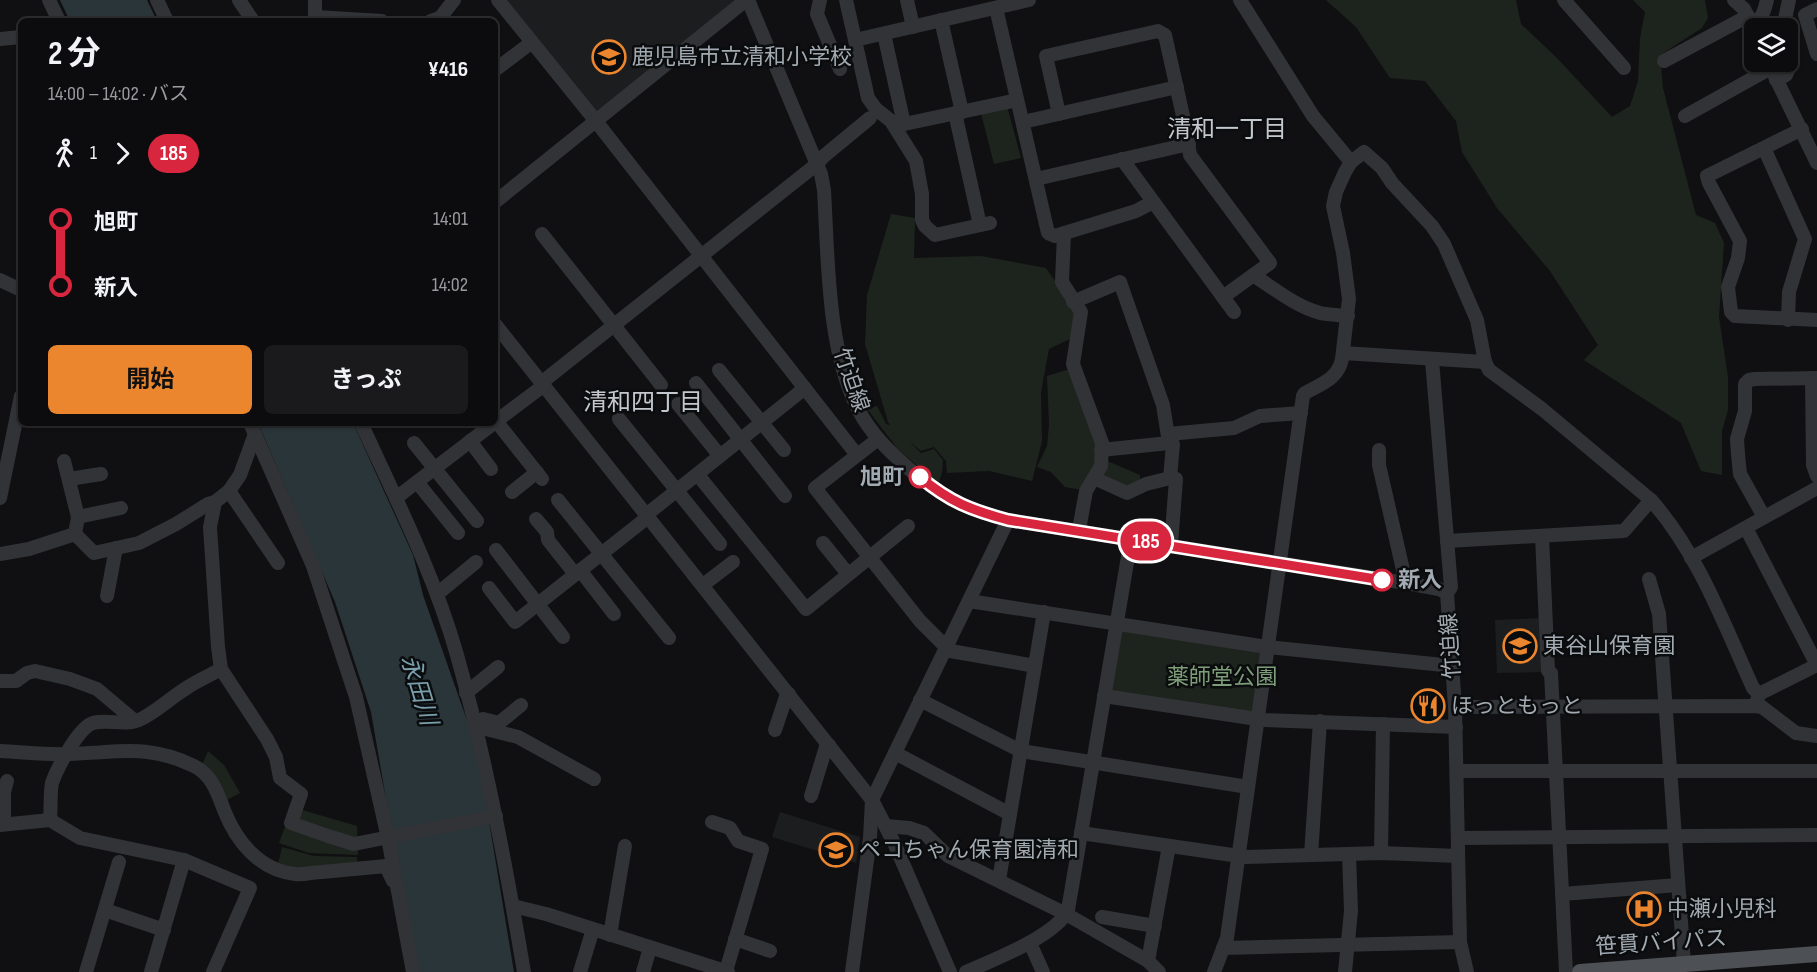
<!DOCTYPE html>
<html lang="ja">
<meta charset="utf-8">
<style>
:root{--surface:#0c0c0e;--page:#1a1a1c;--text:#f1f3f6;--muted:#9a9b9e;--line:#2c2c2e;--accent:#ec862e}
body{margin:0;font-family:"Sofia Sans Condensed","Noto Sans JP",sans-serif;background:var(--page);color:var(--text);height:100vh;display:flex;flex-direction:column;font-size:22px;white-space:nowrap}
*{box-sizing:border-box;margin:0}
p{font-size:20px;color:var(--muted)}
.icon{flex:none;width:33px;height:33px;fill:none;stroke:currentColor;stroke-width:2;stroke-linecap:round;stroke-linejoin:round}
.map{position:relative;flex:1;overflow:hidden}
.sheet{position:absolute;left:18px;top:18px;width:480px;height:408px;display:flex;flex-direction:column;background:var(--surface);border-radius:9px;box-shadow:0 2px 4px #0004,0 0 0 2px var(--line)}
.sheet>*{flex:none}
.badge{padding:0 12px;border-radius:20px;font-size:21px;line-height:39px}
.controls{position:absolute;left:1744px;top:18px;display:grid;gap:12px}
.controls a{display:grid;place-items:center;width:54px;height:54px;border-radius:9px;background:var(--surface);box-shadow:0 2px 4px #0004,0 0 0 2px var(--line);font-size:30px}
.map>.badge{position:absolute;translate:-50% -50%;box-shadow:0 0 0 3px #fff}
.legs{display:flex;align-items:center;gap:9px;height:66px;padding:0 30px;font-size:20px}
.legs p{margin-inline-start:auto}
.overview{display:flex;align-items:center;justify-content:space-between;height:102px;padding:0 30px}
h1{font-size:33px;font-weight:700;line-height:45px}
.button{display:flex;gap:12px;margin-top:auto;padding:12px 30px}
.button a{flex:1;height:69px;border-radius:9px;background:var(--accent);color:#111;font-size:24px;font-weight:700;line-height:69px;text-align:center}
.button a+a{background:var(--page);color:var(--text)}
ul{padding:0 30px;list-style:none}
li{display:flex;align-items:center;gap:21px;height:66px;font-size:22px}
li i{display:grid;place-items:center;width:9px;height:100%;margin:0 8px;background:currentColor}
li i::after{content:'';width:15px;height:15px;margin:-8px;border:4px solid;border-radius:50%;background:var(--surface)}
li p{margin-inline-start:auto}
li:first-child i{background:linear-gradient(#0000 50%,currentColor 0)}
li:last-child i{background:linear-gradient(currentColor 50%,#0000 0)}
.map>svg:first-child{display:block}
.built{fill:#1c1d1f}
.green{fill:#1d241d}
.water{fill:#2a353a}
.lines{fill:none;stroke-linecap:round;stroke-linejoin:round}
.minor{stroke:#313336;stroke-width:14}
.major{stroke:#4d5155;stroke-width:16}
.line-1-casing{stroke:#fff;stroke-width:14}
.line-1{stroke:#d7263d;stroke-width:9}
.stop-1-dot{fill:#fff;stroke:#d7263d;stroke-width:3}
.labels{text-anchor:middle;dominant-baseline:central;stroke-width:5;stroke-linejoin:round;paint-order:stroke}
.poi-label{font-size:22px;fill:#a2aab2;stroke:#0b0c0d;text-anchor:start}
.street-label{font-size:22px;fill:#a2aab2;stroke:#0b0c0d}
.stop-label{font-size:22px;font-weight:bold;fill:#a2aab2;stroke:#0b0c0d;text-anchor:end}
.park-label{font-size:22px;fill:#7e9d79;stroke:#0b0c0d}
.neighbourhood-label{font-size:24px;fill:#c3c8ce;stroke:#0b0c0d}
.water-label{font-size:24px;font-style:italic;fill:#799fad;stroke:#0b0c0d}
</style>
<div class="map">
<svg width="1817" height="972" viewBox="0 0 1817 972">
<rect width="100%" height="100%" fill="#101012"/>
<g class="built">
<path d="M 504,0 L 736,0 L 600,112 L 592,111 Z"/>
<path d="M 1542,618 L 1544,672 L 1497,673 L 1495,620 Z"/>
<path d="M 780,812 L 860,837 L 856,863 L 772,837 Z"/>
</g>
<g class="green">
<path d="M 1326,0 L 1516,0 L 1521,24 L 1557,58 L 1612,117 L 1630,106 L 1638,81 L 1640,38 L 1645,12 L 1633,0 L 1705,0 L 1708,18 L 1702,28 L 1660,55 L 1663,88 L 1696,215 L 1715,223 L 1724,243 L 1719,317 L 1728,377 L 1728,410 L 1722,431 L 1722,475 L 1701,471 L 1681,423 L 1584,360 L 1598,345 L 1550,271 L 1497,208 L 1462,152 L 1456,121 L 1425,81 L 1390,78 L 1356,27 Z"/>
<path d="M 1007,106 L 1021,158 L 994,164 L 981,113 Z"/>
<path d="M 891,214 L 915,218 L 914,258 L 981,256 L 1046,268 L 1078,314 L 1070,339 L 1049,349 L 1041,392 L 1042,441 L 1032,481 L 989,471 L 947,473 L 946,461 L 934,447 L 921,451 L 909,441 L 921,453 L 934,449 L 943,460 L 942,473 L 938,484 L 898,449 L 867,409 L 877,406 L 886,424 L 890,425 L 888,422 L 865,344 L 867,295 Z"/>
<path d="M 1073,368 L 1096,442 L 1098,457 L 1140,475 L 1140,483 L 1127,490 L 1091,475 L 1082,490 L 1065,487 L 1051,472 L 1037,467 L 1047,446 L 1049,425 L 1047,376 Z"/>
<path d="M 1123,629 L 1257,651 L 1261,654 L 1253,710 L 1249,714 L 1113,692 L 1110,689 L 1120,631 Z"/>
<path d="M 208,751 L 224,765 L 240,793 L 225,801 L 201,767 Z"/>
<path d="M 292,807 L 357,826 L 358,855 L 309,853 L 279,843 Z"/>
<path d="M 282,847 L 314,856 L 357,857 L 357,866 L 299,869 L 278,864 Z"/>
</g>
<g class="water">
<path d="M 60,0 L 147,0 L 157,21 L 70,21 Z"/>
<path d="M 258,423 L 353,423 L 413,555 L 423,595 L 477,749 L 514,972 L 416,972 L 371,712 L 335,602 Z"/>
</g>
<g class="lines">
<g class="minor">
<path d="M 49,0 L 59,21"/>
<path d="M 157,0 L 167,21"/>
<path d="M 239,0 L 253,21"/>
<path d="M 498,0 L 595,120 L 857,455"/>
<path d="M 748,0 L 821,174 L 824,190 C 828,257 827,349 858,409 C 870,433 889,451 908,468 C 942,497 965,509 1008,520 L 1406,583 L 1439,589 L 1447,593 L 1455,707 L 1460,942 L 1467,972"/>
<path d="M 820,0 L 817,14 L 840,69"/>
<path d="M 846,0 L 868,98 L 876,109 L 891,121 L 916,161 L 922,194 L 922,220 L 925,226 L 935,235 L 990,223"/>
<path d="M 907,0 L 913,27"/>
<path d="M 1240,0 L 1313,116 L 1351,162"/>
<path d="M 1564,0 L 1624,68"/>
<path d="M 1734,0 L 1744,9 L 1755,31"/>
<path d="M 996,8 L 1048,233 L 1055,236 L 1136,211 L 1153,202"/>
<path d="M 1817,9 L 1805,15 L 1817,54"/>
<path d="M 316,17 L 382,21"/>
<path d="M 941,20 L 962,112"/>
<path d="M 315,21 L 315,0"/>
<path d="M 431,21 L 440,18 L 454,0"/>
<path d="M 1752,24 C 1763,19 1764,11 1767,0"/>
<path d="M 1783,28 L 1789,0"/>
<path d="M 884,34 L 904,124"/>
<path d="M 0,39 L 21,37"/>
<path d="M 855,40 L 1029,0"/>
<path d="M 1664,61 L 1748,16"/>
<path d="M 1768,62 L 1817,163"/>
<path d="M 495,70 L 532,42"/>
<path d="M 1776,80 L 1786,75 L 1789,68 L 1788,56"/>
<path d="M 955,113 L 980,225"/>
<path d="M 1059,114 L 1046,56 L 1158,31 L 1165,35 L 1187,134 L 1190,155 L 1270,263 L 1223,297"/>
<path d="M 1685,116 L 1771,68"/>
<path d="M 1023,122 L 1177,87"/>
<path d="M 895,126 L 1017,100"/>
<path d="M 1802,129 L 1707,176 L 1709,183 L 1740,241 L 1738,258 L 1728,287 L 1731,312 L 1735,316 L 1817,320"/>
<path d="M 1764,148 L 1805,239 L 1789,292 L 1788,320"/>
<path d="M 1122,159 L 1234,312"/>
<path d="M 1036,179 L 1189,144"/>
<path d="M 495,202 L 746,0"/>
<path d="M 1064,233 L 1062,282 L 1081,312 L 1073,364 L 1102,443 L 1101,466 L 1086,491 L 1079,530"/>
<path d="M 542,234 L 661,385"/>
<path d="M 1253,275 C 1275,289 1295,306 1320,313 C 1329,315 1339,315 1348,316"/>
<path d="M 0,280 L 21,290"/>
<path d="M 1073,302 L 1120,282 L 1163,405 L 1169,443 L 1101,450"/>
<path d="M 495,324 L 872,800 L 895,845 L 950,972"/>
<path d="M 1343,353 L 1485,362"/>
<path d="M 1432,360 L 1451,587 L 1447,593"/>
<path d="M 719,370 L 784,450"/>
<path d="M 1812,378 L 1813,465 L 1817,476"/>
<path d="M 541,383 L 817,164 L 824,156 L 870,118"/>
<path d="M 696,383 L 785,496"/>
<path d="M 678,404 L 720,456"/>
<path d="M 619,419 L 720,544"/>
<path d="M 496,421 L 542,479"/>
<path d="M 495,422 L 543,386"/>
<path d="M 250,423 L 313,566 L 356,697 L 388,838 L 413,972"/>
<path d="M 361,423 C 396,499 434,574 457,655 C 486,759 506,866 524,972"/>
<path d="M 255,434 L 240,475 L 229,491 L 215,502 L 210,527 L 218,647 L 221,669 L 267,739 L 276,757 L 280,778 L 301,794 L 291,823 L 328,836 L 354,844 L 496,816"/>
<path d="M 1168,434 L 1234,428 L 1260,416 L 1301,413"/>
<path d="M 878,439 L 815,488 L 920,621 L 946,647"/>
<path d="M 470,441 L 491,469"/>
<path d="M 414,443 L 477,521"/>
<path d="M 1169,443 L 1173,444 L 1170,478"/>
<path d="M 1379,450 L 1379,465 L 1406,583"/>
<path d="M 64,461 L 78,517 L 75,534"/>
<path d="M 698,475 L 806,609 L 908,526"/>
<path d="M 1094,478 L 1127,493 L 1146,484 L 1170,478"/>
<path d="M 1170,478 L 1176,479 L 1171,545"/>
<path d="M 69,479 L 101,474"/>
<path d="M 417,482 L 458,533"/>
<path d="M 229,491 L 278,563"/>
<path d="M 512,492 L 537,472"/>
<path d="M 0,498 L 21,396"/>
<path d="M 396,498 L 494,423"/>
<path d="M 558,500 L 669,638"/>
<path d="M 646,515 L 805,388"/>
<path d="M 78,517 L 121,508"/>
<path d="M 1764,517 L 1740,474 L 1738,454 L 1737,439 L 1745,411 L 1745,384 L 1749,380 L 1755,379 L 1817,378"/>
<path d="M 536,519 L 547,532 L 548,540 L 575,574"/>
<path d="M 1746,528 L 1817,665"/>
<path d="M 1542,536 L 1548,671 L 1551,673 L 1566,972"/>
<path d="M 1447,541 L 1624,531 L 1651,500"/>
<path d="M 823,543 L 848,574"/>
<path d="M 496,550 L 563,637"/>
<path d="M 0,554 L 29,549 L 75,534 L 94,553 L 139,543 L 176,524 L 208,504 L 215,502"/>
<path d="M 1691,558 L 1817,488"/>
<path d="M 580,570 L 614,614"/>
<path d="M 1649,579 L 1659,614 L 1684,964"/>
<path d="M 703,585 L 733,562"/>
<path d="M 489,588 L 515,622 L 648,517"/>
<path d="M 436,592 L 442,590 L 476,562"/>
<path d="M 107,596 L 116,548"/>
<path d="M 969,601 L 1267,647 L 1453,666"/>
<path d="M 945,650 L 1035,666"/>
<path d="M 0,681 L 16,681 L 27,673 L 35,671 L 70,679 L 97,689 L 135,721"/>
<path d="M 466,693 L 498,667"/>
<path d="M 1104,696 L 1264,720 L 1456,727"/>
<path d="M 920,700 L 1021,751 L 1248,787"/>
<path d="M 1757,701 L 1759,694 L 1817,665"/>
<path d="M 1455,707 L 1754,706 L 1762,707 L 1796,733 L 1817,736"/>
<path d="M 483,719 L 499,723 L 521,705"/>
<path d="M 474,726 L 518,737 L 594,779"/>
<path d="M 775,730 L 786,697 L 789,694"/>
<path d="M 0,751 C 23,752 46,755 69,754 C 117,753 147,743 194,766 C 212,775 217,792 224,810 C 236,841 259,870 295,874 C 304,875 314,872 322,872 C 344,870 365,868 386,866 L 393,881"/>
<path d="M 895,753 L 1010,814"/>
<path d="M 1457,771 L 1817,771"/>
<path d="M 811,796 L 826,747 L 829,745"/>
<path d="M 50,820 C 51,811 50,790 52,783 C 57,768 79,727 93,723 C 108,719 124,726 139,720 C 156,712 169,699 185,689 C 196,681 209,676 221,669"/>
<path d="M 712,822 L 730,828 L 738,841 L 762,849 L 726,971"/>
<path d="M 4,824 L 4,792 L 7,781"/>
<path d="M 0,825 L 50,820 L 80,838 L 184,860 L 250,888 L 213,972"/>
<path d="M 886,826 L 909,828 L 924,833 L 948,856 L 1066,914 L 1148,961 L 1159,972"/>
<path d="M 1081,833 L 1246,857 L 1381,853 L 1458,856"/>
<path d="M 1458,838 L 1817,835"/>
<path d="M 1381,853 L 1383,724"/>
<path d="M 1311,855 L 1320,721"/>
<path d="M 999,880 L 1044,612"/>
<path d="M 1562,894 L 1678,885"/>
<path d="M 513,906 L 546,914 L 728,972"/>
<path d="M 105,910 L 164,930"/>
<path d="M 1102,917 L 1155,926"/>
<path d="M 610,935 L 625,846"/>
<path d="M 735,939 L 770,951"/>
<path d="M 1030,943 L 1043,972"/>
<path d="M 1223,948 L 1460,942"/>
<path d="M 1148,961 L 1169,846"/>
<path d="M 86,972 L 119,862"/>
<path d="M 151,972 L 184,860"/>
<path d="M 580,972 L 593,929"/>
<path d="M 643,972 L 650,948"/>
<path d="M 852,972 L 870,838 L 872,800 L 1008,520"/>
<path d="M 966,972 C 993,960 1056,936 1068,910 L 1131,539"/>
<path d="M 1214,972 L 1227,938 L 1303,396 L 1305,393 C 1321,384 1338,379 1342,359 L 1349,299 L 1343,253 L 1333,206 L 1336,192 L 1345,172 L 1351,162 L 1364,152 L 1382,168 L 1392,183 L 1432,226 L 1444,244 L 1477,320 L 1485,362 L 1489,370 L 1542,409 L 1651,500 C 1698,553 1724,624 1753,688 L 1759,694"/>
<path d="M 1345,972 L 1351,911 L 1349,854"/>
</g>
<path class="major" d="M 1580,972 L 1817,954"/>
</g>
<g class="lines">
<defs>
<path id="line-1" d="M 920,477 C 950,502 971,510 1008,520 L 1382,580"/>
</defs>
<use href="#line-1" class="line-1-casing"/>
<use href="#line-1" class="line-1"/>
</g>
<defs>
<symbol id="school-ring" viewBox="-11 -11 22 22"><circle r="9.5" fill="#0b0c0d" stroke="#ec862e" stroke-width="1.5"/><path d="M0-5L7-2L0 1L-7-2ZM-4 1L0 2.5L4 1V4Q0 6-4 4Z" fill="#ec862e"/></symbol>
<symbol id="restaurant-ring" viewBox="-11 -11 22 22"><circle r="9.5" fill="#0b0c0d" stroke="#ec862e" stroke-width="1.5"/><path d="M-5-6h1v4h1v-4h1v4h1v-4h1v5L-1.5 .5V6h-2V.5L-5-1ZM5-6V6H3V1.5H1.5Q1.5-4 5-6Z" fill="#ec862e"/></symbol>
<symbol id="hospital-ring" viewBox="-11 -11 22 22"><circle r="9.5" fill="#0b0c0d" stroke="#ec862e" stroke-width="1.5"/><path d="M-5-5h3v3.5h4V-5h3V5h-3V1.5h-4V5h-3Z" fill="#ec862e"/></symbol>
</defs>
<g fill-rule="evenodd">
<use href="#school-ring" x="590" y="38" width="38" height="38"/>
<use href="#school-ring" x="1501" y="627" width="38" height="38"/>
<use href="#restaurant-ring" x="1409" y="687" width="38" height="38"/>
<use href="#school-ring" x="817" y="831" width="38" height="38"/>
<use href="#hospital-ring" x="1625" y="890" width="38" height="38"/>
</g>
<g class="stop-1-dot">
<circle cx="920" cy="477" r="10"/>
<circle cx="1382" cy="580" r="10"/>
</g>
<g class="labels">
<g class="poi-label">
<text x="632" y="57">鹿児島市立清和小学校</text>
<text x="1543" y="646">東谷山保育園</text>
<text x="1451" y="706">ほっともっと</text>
<text x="859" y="850">ペコちゃん保育園清和</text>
<text x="1667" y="909">中瀬小児科</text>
</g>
<g class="street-label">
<text transform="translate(851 380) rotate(71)">竹迫線</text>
<text transform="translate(1451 646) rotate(-94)">竹迫線</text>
<text transform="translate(1661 943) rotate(-4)">笹貫バイパス</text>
</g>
<g class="stop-label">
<text x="904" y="477">旭町</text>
<text x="1398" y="580" text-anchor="start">新入</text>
</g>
<g class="park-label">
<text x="1222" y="677">薬師堂公園</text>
</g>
<g class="neighbourhood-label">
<text x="1227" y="129">清和一丁目</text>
<text x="643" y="402">清和四丁目</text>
</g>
<g class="water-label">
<text transform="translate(419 690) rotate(73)">永田川</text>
</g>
</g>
</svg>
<div class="controls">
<a><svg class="icon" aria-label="layers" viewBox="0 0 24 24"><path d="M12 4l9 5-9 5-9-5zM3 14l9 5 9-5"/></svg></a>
</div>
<b class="badge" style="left:1146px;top:541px;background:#d7263d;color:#fff">185</b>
<section class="sheet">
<div class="overview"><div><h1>2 分</h1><p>14:00 – 14:02 · バス</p></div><b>¥416</b></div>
<div class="legs"><svg class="icon" aria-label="walk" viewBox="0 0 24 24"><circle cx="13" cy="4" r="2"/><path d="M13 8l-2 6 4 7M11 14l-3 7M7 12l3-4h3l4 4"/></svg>1<svg class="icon" aria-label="forward" viewBox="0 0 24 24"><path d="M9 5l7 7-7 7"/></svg><b class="badge" style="background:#d7263d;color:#fff">185</b></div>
<ul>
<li><i style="color:#d7263d"></i><b>旭町</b><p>14:01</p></li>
<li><i style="color:#d7263d"></i><b>新入</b><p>14:02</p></li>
</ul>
<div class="button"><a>開始</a><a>きっぷ</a></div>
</section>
</div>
